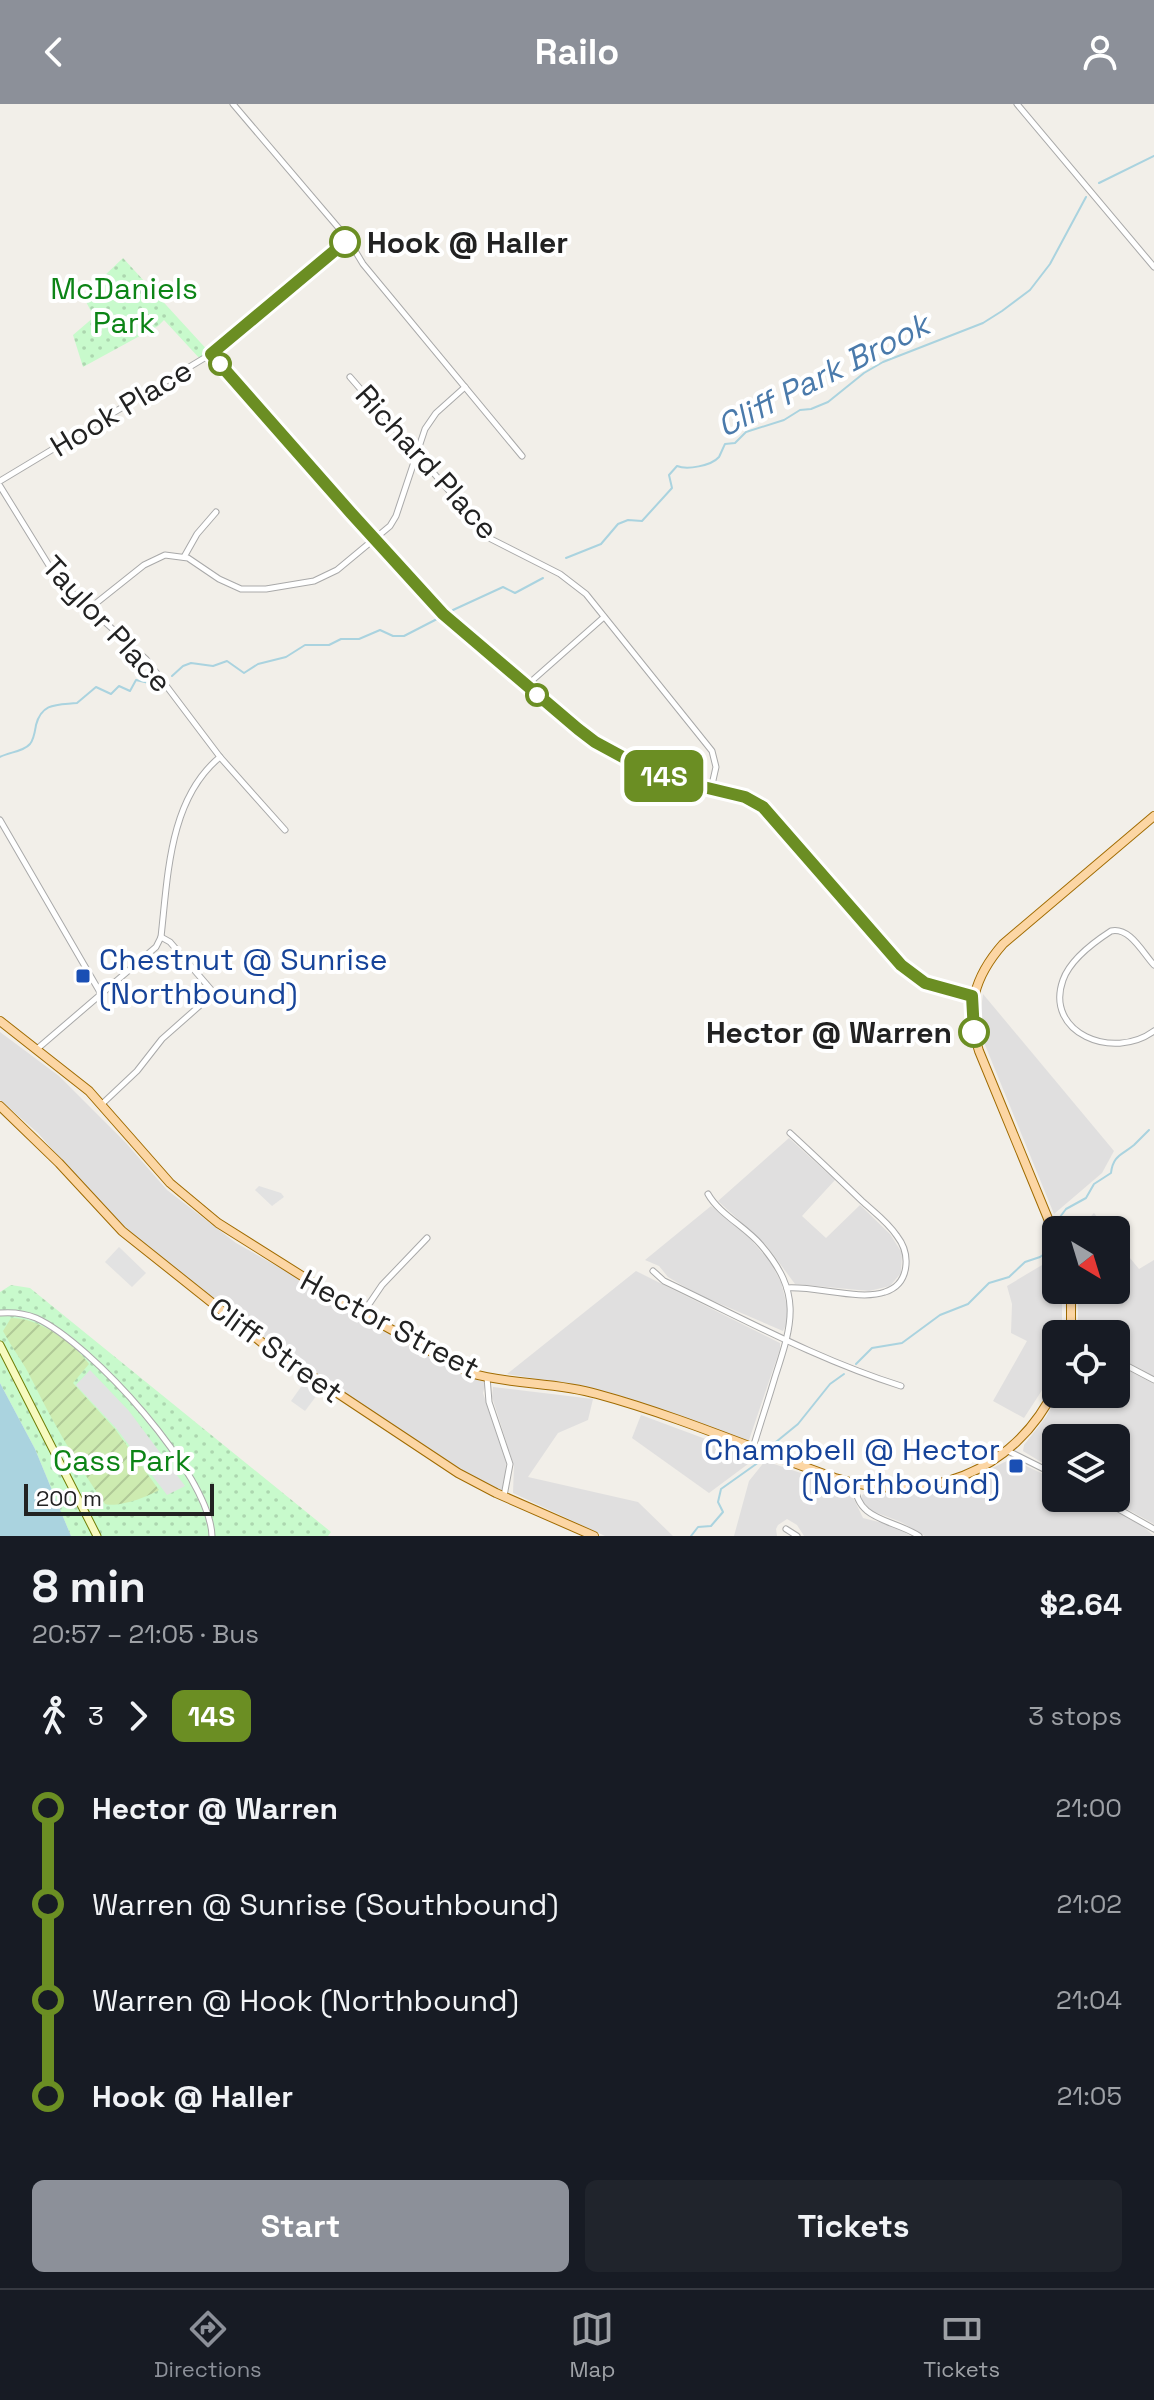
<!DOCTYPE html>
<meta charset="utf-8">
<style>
:root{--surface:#171b24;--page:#20242c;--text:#f1f3f6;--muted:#9ea1a6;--line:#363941;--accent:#8c9099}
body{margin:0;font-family:"Space Grotesk",sans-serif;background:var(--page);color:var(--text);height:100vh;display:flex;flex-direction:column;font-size:30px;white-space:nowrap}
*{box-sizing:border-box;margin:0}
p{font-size:26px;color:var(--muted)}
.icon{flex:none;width:44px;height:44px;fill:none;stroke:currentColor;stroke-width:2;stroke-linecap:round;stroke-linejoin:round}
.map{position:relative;height:1432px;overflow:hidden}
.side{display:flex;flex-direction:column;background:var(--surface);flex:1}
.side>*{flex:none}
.badge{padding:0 16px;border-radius:12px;font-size:28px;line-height:52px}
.needle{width:52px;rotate:142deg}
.fabs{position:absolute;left:1042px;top:1112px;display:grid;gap:16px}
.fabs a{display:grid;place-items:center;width:88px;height:88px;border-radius:12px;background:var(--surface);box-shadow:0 2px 6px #0004;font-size:40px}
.scale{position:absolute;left:24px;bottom:20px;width:190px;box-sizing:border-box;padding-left:8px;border:4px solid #222;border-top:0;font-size:22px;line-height:28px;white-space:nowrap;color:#222;-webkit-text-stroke:6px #fff;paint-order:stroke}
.map>.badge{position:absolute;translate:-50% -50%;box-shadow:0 0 0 4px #fff}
.legs{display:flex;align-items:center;gap:12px;height:88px;padding:0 32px;font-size:26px}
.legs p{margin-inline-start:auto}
.headline{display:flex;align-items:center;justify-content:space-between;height:136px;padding:0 32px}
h1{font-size:44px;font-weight:600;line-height:60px}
.primary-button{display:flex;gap:16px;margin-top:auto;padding:16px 32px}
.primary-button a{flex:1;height:92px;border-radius:12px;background:var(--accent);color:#fff;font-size:32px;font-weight:600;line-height:92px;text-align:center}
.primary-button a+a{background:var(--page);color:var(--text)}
ul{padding:0 32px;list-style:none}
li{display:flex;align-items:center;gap:28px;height:96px;font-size:30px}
li i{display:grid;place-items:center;width:12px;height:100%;margin:0 10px;background:currentColor}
li i::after{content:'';width:20px;height:20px;margin:-10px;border:6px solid;border-radius:50%;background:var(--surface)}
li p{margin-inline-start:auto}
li:first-child i{background:linear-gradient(#0000 50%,currentColor 0)}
li:last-child i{background:linear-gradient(currentColor 50%,#0000 0)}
header{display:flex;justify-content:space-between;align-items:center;height:104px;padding:0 32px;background:var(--accent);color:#fff;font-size:36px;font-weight:600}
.menu{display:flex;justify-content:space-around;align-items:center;height:112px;border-top:2px solid var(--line);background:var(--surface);font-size:22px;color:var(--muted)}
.menu a{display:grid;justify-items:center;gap:4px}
.menu .on{color:var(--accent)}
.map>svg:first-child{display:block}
.residential{fill:#e0dfdf}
.park{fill:url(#park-dots)}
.garden{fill:url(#garden-furrows)}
.parking{fill:#e2e2e2}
.water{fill:#aad3df}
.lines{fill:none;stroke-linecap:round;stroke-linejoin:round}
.stream{stroke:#aad3df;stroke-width:2}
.street-casing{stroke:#a9a9a9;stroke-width:7}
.secondary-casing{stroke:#707d05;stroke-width:9}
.primary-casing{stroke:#a06b00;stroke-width:10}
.street{stroke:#fff;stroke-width:5}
.secondary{stroke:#f7fabf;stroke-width:7}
.primary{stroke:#fcd6a4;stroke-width:8}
.line-1-casing{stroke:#fff;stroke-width:18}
.line-1{stroke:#6b8e23;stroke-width:12}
.stop-1-dot{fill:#fff;stroke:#6b8e23;stroke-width:4}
.transit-dot{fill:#1a4fb4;stroke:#fff;stroke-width:3}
.labels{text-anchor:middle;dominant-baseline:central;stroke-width:8;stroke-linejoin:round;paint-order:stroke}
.stop-label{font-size:30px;font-weight:bold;fill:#222;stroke:#fff;text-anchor:start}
.park-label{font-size:30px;fill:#0c8416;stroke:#fff}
.street-label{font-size:30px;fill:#222;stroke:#fff}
.transit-label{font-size:30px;fill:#164399;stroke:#fff;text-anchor:start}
.water-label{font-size:32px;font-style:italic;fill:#4a7aab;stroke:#fff}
</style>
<header><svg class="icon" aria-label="back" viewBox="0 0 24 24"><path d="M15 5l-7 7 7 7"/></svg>Railo<svg class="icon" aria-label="person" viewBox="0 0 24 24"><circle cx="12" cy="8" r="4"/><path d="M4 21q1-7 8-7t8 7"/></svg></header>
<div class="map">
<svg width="1154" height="1432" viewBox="0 0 1154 1432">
<defs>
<pattern id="park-dots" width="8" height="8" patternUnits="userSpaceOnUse" patternTransform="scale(2)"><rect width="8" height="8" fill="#c8facc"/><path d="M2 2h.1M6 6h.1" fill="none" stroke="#acd6af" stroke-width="1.8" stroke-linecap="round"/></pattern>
<pattern id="garden-furrows" width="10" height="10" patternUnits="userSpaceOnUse" patternTransform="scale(2)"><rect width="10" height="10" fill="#cdebb0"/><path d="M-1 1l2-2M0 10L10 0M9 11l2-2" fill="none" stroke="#b0c997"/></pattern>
</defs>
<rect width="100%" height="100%" fill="#f2efe9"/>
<g class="residential">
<path d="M 983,890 L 1114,1047 L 1102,1069 L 1054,1110 L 983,936 L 980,913 Z"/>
<path d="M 0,928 L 59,972 L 126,1039 L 167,1086 L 236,1139 L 477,1276 L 486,1278 L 483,1289 L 506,1358 L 504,1393 L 276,1244 L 136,1134 L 84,1082 L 38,1029 L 0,996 Z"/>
<path d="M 789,1034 L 835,1076 L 802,1112 L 826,1134 L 860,1101 L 890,1130 L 902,1149 L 901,1169 L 890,1182 L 869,1187 L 795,1180 L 766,1141 L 718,1097 Z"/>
<path d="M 711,1102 L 748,1132 L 770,1158 L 781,1178 L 787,1202 L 787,1219 L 783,1227 L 697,1190 L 668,1173 L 659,1162 L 645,1156 Z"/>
<path d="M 1094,1109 L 1107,1126 L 1078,1126 Z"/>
<path d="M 1116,1137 L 1139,1165 L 1154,1156 L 1154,1272 L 1116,1252 L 1116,1230 L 1078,1230 L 1078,1186 L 1116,1186 Z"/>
<path d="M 1052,1155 L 1056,1167 L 1056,1186 L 1060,1186 L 1062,1197 L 1062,1230 L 1056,1230 L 1056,1251 L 1046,1280 L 1024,1314 L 993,1297 L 1027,1237 L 1011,1229 L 1012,1200 L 1007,1182 Z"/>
<path d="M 636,1167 L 780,1239 L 780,1245 L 749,1336 L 744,1337 L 627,1294 L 583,1282 L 507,1270 Z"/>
<path d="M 1116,1260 L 1154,1280 L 1154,1420 L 1107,1394 L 1116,1394 L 1116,1334 L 1056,1334 L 1056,1367 L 1023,1347 L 1024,1341 L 1046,1313 L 1059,1290 L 1116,1290 Z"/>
<path d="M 493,1283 L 593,1295 L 588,1316 L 558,1329 L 528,1373 L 638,1398 L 673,1432 L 605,1432 L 513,1389 L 514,1362 L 492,1293 Z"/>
<path d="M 641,1311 L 719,1340 L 756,1354 L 709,1389 L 632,1334 Z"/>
<path d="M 1011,1355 L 1056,1376 L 1056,1394 L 1090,1394 L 1140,1420 L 1154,1432 L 925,1432 L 901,1418 L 872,1407 L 861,1396 L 862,1391 L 867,1388 L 896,1391 L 929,1388 L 955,1382 Z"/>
<path d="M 765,1357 L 849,1385 L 863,1414 L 891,1421 L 911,1432 L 804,1432 L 797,1421 L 787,1415 L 778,1421 L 776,1425 L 777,1432 L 734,1432 L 749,1377 Z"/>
</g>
<g class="park">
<path d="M 123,154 L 211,250 L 201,256 L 164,216 L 158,222 L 83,263 L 73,231 L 94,213 L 83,192 Z"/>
<path d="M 11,1181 L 30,1184 L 331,1428 L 328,1432 L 71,1432 L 35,1345 L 0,1279 L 0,1188 Z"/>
</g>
<path class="garden" d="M 11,1214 C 39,1214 73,1238 89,1260 L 73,1279 L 115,1325 L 159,1386 C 148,1393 117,1404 105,1400 C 77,1360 53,1319 32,1276 C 24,1259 12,1244 3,1227 Z"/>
<g class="parking">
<path d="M 259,1082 L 281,1089 L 284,1093 L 272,1102 L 255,1086 Z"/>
<path d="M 119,1143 L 146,1169 L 132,1183 L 105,1158 Z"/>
<path d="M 90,1266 L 129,1307 L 185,1382 L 167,1391 L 116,1324 L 76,1281 Z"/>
<path d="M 303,1280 L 317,1291 L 305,1307 L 291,1297 Z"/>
</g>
<path class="water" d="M 0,1279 L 35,1345 L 71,1432 L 0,1432 Z"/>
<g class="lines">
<g class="stream">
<path d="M 1099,79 L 1154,52"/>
<path d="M 566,454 L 601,440 L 618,420 L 628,416 L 642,417 L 672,384 L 669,371 L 677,362 C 687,366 711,362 719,353 C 720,351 724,342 725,340 L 735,339 L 746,328 L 784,316 L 800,306 L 811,305 L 828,298 L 864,269 L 883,258 L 983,219 L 1002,207 L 1030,186 L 1050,160 L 1086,93"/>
<path d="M 453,506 L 503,483 L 515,489 L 543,474"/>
<path d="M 172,572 L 183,562 L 191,559 L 213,562 L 227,557 L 244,569 L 258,560 L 286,553 L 305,541 L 329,541 L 341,535 L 359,535 L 380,526 L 393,532 L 404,532 L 437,515"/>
<path d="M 0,653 C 9,648 23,648 30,640 C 34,635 35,627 36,621 C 42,598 58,601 77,599 L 96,583 L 111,590 L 119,582 L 130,587 L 136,576 L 149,579"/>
<path d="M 1060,1113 L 1066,1105 L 1086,1094 L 1094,1080 L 1111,1069 C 1113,1051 1122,1051 1134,1041 C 1139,1036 1144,1031 1149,1026"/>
<path d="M 856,1260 L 872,1244 L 902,1239 L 940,1211 L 968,1200 L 989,1179 L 1009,1173 L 1025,1158 L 1040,1153 L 1047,1148 L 1050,1135"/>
<path d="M 771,1342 L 798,1320 L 830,1280 L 844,1270"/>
<path d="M 691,1432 L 698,1423 L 711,1422 L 723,1408 L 718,1398 L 721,1385 L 759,1358"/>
</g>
<defs>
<g id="street">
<path d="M 233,0 L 348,135 L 363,160 L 522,352"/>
<path d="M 1017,0 L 1154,163"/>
<path d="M 211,250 L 417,482 C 454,522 494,556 536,590 C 569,617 601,645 641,663 C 679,680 731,682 763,703 L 901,861 L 925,879 L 972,892"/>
<path d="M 350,273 L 491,435 L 560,470 L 586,490 L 712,647 L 716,663 L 711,685"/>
<path d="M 0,377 L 211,250 L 348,135"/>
<path d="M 0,382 L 58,476 L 146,555 L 220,653 L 285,726"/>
<path d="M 184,453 L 197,430 L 216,408"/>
<path d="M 90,504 L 144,461 L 165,451 L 188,454 L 219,475 L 241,485 L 266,485 L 314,477 L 337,466 L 390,422 L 396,412 L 425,325 L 436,309 L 465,283"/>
<path d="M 526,582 L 604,513"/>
<path d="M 0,716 L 101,890"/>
<path d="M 1154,861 C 1142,848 1130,823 1111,827 C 1094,838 1070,856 1063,876 C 1044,929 1113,957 1154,927"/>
<path d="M 37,945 L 156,843 L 161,833 C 168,771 169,695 220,653"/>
<path d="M 102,1000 L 137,967 L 162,935 L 214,889 L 170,838 L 161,833"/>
<path d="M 708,1090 C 719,1110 746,1123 761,1141 C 802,1189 793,1218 775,1273 C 768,1297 760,1320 753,1344"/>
<path d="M 653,1167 L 664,1177 C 742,1214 818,1256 901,1282"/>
<path d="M 787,1184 C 816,1182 860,1197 885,1188 C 910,1180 911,1150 897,1132 C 888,1118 874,1108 862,1097 C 838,1074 814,1051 790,1029"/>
<path d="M 0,1209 C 12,1208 24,1209 36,1214 C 91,1239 210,1370 212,1432"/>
<path d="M 363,1209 L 382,1181 L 427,1134"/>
<path d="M 1116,1256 L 1154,1276"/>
<path d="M 487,1273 L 489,1298 L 510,1360 L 504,1392"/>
<path d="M 1008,1347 L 1056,1371"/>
<path d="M 855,1380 C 856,1417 893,1415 919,1432"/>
<path d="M 1099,1394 L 1154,1425"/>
<path d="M 786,1425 L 797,1432"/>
</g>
<path id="secondary" d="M 0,1241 L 97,1432"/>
<g id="primary">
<path d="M 0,917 L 89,987 L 170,1079 L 218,1119 L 356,1206 L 470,1269 C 511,1281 556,1278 597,1290 C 678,1312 756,1346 835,1374 C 925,1402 1014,1370 1056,1283"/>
<path d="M 0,1002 L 59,1059 L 122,1127 L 265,1241 L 458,1369 L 496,1389 L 594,1432"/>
<path d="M 1056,1134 L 979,947 C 965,905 974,873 1003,840 L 1154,712"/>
<path d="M 1071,1230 L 1071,1186"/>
</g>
</defs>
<use href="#street" class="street-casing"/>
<use href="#secondary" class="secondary-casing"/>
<use href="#primary" class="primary-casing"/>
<use href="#street" class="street"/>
<use href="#secondary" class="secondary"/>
<use href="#primary" class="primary"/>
</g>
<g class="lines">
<defs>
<path id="line-1" d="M 345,138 L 211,250 L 351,409 L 443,510 L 578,625 L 595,638 L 643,664 L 695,681 L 745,693 L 763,703 L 901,861 L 925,879 L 972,892 L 974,928"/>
</defs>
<use href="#line-1" class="line-1-casing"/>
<use href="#line-1" class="line-1"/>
</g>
<g class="stop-1-dot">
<circle cx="345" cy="138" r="14"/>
<circle cx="220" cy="260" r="10"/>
<circle cx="537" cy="591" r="10"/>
<circle cx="974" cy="928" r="14"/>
</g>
<g class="transit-dot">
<rect x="75" y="864" width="16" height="16" rx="4"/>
<rect x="1008" y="1354" width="16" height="16" rx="4"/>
</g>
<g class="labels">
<g class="stop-label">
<text x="367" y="138">Hook @ Haller</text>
<text x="952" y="928" text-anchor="end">Hector @ Warren</text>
</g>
<g class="park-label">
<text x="124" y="184">McDaniels<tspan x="124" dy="34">Park</tspan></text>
<text x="122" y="1356">Cass Park</text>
</g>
<g class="street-label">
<text transform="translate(121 304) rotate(-31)">Hook Place</text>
<text transform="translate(427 358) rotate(48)">Richard Place</text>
<text transform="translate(107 520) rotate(47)">Taylor Place</text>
<text transform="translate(390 1220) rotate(28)">Hector Street</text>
<text transform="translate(276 1246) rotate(36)">Cliff Street</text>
</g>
<g class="transit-label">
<text x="99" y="855">Chestnut @ Sunrise<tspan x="99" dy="34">(Northbound)</tspan></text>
<text x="1000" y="1345" text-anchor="end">Champbell @ Hector<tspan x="1000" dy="34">(Northbound)</tspan></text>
</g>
<g class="water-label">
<text transform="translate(823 271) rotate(-27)">Cliff Park Brook</text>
</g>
</g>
</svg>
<div class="fabs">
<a><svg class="needle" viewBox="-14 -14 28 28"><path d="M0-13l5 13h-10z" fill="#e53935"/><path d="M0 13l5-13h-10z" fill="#9ea1a6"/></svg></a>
<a><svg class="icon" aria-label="locate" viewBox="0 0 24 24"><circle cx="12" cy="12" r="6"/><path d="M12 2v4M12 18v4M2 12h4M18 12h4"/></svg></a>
<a><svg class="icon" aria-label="layers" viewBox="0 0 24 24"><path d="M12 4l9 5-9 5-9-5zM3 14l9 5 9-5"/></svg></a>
</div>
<div class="scale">200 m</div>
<b class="badge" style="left:664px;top:672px;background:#6b8e23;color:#fff">14S</b>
</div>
<section class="side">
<div class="headline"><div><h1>8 min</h1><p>20:57 – 21:05 · Bus</p></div><b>$2.64</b></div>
<div class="legs"><svg class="icon" aria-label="walk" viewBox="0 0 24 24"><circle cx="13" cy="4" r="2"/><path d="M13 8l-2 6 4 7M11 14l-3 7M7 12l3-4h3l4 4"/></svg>3<svg class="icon" aria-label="forward" viewBox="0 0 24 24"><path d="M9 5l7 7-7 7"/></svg><b class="badge" style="background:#6b8e23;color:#fff">14S</b><p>3 stops</p></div>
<ul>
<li><i style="color:#6b8e23"></i><b>Hector @ Warren</b><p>21:00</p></li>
<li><i style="color:#6b8e23"></i><span>Warren @ Sunrise (Southbound)</span><p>21:02</p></li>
<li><i style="color:#6b8e23"></i><span>Warren @ Hook (Northbound)</span><p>21:04</p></li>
<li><i style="color:#6b8e23"></i><b>Hook @ Haller</b><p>21:05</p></li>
</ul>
<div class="primary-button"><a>Start</a><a>Tickets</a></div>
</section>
<nav class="menu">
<a class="on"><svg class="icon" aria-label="directions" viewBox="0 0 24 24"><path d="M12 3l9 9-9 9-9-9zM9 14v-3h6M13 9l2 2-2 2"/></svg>Directions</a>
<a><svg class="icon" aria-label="map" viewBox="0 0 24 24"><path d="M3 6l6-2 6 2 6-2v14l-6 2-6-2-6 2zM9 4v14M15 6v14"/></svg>Map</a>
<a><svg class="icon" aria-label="tickets" viewBox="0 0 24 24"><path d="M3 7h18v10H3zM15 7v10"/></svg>Tickets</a>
</nav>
